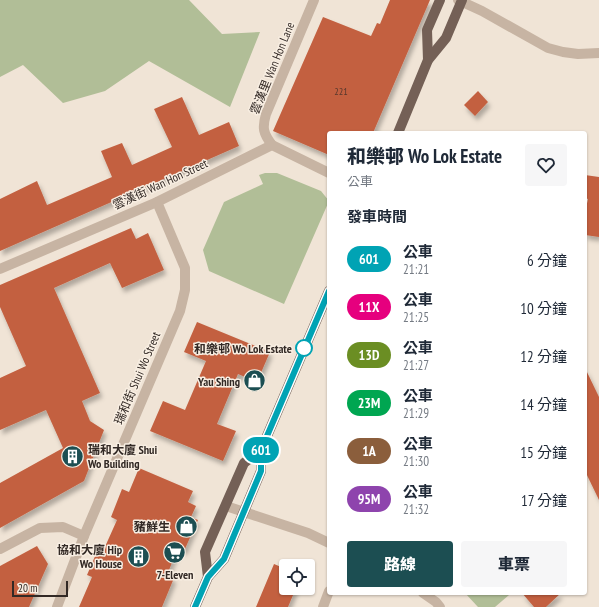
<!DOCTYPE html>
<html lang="zh-TW">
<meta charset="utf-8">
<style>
:root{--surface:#fff;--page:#f6f6f7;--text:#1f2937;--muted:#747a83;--accent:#1c4e52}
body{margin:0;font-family:"PT Sans Narrow","Noto Sans TC",sans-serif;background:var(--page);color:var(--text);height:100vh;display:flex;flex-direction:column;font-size:15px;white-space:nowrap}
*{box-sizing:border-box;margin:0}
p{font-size:13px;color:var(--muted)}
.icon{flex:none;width:22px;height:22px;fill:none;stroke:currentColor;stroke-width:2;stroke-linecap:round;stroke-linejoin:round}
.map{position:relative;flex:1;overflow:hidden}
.details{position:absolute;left:327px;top:131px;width:260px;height:464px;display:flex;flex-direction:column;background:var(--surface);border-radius:4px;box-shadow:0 1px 3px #0004}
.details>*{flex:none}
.badge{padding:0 8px;border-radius:13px;font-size:14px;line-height:26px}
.controls{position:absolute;left:279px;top:559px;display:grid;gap:8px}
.controls a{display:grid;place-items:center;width:36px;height:36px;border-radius:4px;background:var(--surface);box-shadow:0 1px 3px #0004;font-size:20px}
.scale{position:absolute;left:12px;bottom:10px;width:56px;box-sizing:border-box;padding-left:4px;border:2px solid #322925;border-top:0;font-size:11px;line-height:14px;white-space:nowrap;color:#322925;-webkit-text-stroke:3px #f8eee2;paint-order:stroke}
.map>.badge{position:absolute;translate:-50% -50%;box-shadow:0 0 0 2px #fff}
h2{padding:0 20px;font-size:15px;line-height:36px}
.round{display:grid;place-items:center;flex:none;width:42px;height:42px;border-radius:4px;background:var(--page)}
.headline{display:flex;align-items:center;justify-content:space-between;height:68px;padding:0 20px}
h1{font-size:19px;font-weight:800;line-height:30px}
.primary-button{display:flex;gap:8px;margin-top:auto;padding:8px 20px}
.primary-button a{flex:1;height:46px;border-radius:4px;background:var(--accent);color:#fff;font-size:16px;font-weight:800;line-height:46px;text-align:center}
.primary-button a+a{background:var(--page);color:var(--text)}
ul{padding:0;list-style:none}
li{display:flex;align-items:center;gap:12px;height:48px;padding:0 20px}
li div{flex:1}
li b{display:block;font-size:15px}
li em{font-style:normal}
li .badge{min-width:44px;font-weight:700;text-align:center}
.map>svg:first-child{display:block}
.green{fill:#b1be97}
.building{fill:#c36141;filter:url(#shadow)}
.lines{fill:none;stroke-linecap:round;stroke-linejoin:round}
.minor{stroke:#c7b4a3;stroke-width:10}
.major{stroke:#746056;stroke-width:10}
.line-casing{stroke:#fff;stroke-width:9}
.line{stroke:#00a3b4;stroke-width:6}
.stop-dot{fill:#fff;stroke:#00a3b4;stroke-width:2}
.labels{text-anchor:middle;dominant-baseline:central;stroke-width:3;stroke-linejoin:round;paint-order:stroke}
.number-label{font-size:10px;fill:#56372c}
.street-label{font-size:12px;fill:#322925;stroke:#f8eee2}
.stop-label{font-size:12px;font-weight:bold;fill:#322925;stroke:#f8eee2;text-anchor:end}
.poi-label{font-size:12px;font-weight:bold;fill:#322925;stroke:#f8eee2;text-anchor:end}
</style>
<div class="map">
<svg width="599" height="607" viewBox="0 0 599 607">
<defs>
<filter id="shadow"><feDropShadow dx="2.5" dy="4.5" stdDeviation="2" flood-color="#0004"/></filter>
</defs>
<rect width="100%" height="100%" fill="#f0e4d6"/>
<g class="green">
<path d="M 0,0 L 189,0 L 222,34 L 260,32 L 230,107 L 149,61 L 105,91 L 63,103 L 23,65 L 0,77 Z"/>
<path d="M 265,173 L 277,173 L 321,191 L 329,201 L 284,304 L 209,271 L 203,250 L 224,202 L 263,184 L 259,175 Z"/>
<path d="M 465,593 L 508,593 L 509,595 L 495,607 L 478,607 Z"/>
</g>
<g class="building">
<path d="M 390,0 L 430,0 L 373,133 L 329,133 L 329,155 L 273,131 L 323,17 L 371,36 L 377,23 L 380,24 Z"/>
<path d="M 478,91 L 488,102 L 475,116 L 464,105 Z"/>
<path d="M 182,97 L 199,135 L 229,122 L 239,146 L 0,251 L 0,199 L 37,181 L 47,205 L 112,177 L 101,151 L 122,143 L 132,165 L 172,147 L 154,109 Z"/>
<path d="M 585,175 L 599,177 L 599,237 L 585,235 L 585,212 L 588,199 L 585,198 Z"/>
<path d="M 131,228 L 136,239 L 148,233 L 164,270 L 122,288 L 110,263 L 54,288 L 100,393 L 82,401 L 90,421 L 104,430 L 84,481 L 0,528 L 0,483 L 63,448 L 46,410 L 0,430 L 0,378 L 26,366 L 0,307 L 0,285 Z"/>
<path d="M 197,322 L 270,352 L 257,382 L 238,374 L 217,424 L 236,431 L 223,461 L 150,431 L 163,401 L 185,410 L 206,361 L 184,352 Z"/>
<path d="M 585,368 L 599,397 L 599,500 L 585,471 Z"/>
<path d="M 139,468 L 193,491 L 188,502 L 196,506 L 191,517 L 198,520 L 184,551 L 178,548 L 167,575 L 174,578 L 162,607 L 79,607 L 92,577 L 87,575 L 99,547 L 104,549 L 117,520 L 111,517 L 122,489 L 129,492 Z"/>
<path d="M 37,546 L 48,564 L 29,607 L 0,607 L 0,566 Z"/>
<path d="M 274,564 L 286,569 L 286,588 L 296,588 L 288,607 L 256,607 Z"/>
<path d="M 522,593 L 561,593 L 546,607 L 534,607 Z"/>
</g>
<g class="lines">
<g class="minor">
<path d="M 458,0 L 482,11 L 548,48 L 563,52 L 578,54 L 599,53"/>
<path d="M 272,145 C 263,133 262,128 266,114 L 314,0"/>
<path d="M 0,269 L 157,202 L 272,145 L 329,173"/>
<path d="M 226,506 L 308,533 L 329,543"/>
<path d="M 0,549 L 40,528 L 63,527 L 84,536"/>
<path d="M 423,593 L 436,602 L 440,607"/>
<path d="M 57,607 L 84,536 L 180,311 L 185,290 L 185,268 L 157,202"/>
<path d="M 323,607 L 329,591"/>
</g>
<g class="major">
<path d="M 428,60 L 427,30 L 440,0"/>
<path d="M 398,133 L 428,60 L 446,38 L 462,0"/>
<path d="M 208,577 L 205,552 L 212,536 L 244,463 L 261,450"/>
<path d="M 195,607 L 208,577 L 224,559 L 261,471 L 261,450 L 329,291"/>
</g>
</g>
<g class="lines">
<defs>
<path id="line" d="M 195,607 L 208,577 L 224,559 L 261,471 L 261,450 L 329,291"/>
</defs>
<use href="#line" class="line-casing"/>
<use href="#line" class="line"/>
</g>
<defs>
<symbol id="shop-disc" viewBox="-11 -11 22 22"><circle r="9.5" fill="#1c4e52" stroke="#f8eee2"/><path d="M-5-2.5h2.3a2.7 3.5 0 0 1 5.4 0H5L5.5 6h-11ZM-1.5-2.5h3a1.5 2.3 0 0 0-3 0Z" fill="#fff"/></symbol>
<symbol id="building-disc" viewBox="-11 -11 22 22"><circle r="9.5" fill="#1c4e52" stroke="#f8eee2"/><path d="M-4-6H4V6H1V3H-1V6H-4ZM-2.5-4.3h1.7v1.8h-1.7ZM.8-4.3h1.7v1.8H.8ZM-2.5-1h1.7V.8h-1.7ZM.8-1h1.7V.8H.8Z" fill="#fff"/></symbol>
<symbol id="supermarket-disc" viewBox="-11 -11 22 22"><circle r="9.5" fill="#1c4e52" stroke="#f8eee2"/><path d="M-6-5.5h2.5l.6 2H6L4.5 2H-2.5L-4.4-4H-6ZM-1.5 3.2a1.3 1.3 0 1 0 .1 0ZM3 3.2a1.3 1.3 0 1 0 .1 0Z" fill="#fff"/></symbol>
</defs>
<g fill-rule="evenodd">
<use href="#shop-disc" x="242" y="368" width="25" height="25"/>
<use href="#building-disc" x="60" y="444" width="25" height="25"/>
<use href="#shop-disc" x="174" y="514" width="25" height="25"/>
<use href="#supermarket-disc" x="162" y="540" width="25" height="25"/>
<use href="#building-disc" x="126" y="544" width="25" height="25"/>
</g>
<circle class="stop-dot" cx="304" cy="348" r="8"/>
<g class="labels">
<g class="number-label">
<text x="341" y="91">221</text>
</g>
<g class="street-label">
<text transform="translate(272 68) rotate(-68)">雲漢里 Wan Hon Lane</text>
<text transform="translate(160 184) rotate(-25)">雲漢街 Wan Hon Street</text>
<text transform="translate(137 378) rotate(-67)">瑞和街 Shui Wo Street</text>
</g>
<g class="stop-label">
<text x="292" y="348">和樂邨 Wo Lok Estate</text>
</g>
<g class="poi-label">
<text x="240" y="381">Yau Shing</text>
<text x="88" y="449" text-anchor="start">瑞和大廈 Shui<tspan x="88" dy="14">Wo Building</tspan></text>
<text x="170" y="526">豬鮮生</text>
<text x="122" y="549">協和大廈 Hip<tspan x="122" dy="14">Wo House</tspan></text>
<text x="175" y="574" text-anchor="middle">7-Eleven</text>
</g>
</g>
</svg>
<div class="controls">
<a><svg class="icon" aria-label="locate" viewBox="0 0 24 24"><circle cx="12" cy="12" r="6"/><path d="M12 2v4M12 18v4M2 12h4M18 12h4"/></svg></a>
</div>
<div class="scale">20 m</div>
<b class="badge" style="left:261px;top:450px;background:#00a3b4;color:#fff">601</b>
<section class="details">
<div class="headline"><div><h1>和樂邨 Wo Lok Estate</h1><p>公車</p></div><a class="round"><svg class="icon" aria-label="heart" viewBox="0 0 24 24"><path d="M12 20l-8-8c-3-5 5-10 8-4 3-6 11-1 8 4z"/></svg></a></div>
<h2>發車時間</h2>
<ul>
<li><span class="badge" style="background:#00a3b4;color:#fff">601</span><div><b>公車</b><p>21:21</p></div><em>6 分鐘</em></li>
<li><span class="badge" style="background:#e6007e;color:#fff">11X</span><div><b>公車</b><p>21:25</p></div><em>10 分鐘</em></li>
<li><span class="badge" style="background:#6b8e23;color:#fff">13D</span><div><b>公車</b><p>21:27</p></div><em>12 分鐘</em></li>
<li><span class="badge" style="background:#00a651;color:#fff">23M</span><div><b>公車</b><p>21:29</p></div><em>14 分鐘</em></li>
<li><span class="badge" style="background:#8b5e3c;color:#fff">1A</span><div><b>公車</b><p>21:30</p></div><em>15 分鐘</em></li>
<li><span class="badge" style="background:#8e44ad;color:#fff">95M</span><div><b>公車</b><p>21:32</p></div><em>17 分鐘</em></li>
</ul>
<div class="primary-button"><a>路線</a><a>車票</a></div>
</section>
</div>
